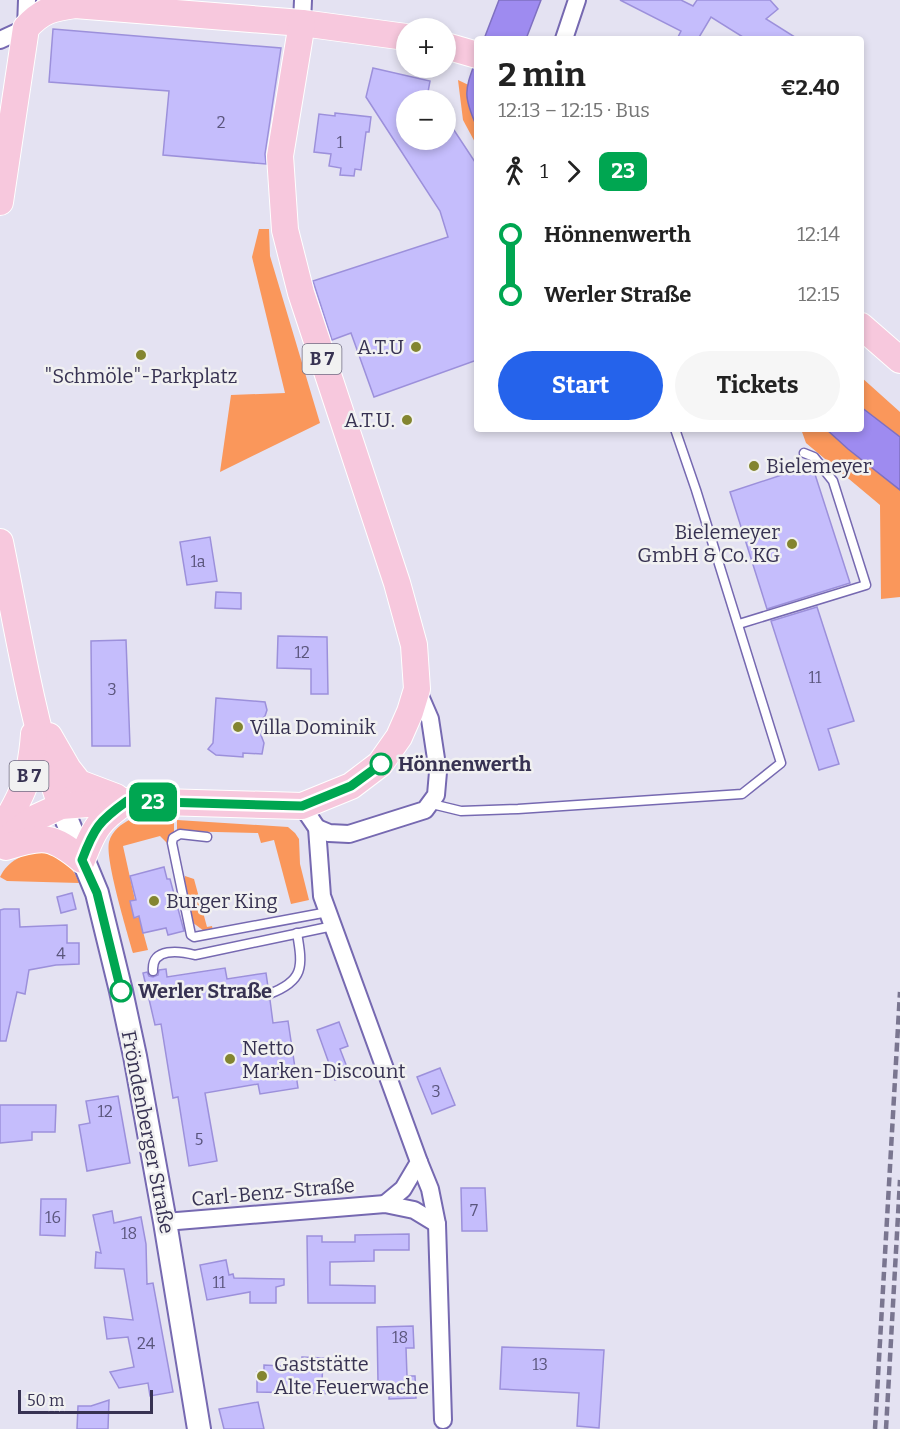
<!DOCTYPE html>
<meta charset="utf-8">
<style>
:root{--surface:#fff;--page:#f6f6f6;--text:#222;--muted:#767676;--accent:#2563eb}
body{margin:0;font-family:Bitter,serif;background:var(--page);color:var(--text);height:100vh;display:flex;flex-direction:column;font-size:22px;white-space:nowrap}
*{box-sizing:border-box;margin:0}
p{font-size:20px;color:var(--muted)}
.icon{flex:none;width:33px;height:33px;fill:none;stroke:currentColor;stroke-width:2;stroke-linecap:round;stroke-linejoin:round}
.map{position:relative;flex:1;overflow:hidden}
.sheet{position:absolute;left:474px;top:36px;width:390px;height:396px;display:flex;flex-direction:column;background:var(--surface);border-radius:6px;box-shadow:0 3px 9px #0003}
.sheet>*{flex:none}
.badge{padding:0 12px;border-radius:9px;font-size:21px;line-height:39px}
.controls{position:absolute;left:396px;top:18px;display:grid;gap:12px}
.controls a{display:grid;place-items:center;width:60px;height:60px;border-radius:50%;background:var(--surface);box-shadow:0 3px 9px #0003;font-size:30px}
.scale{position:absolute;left:18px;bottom:15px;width:135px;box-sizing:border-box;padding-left:6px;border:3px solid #373252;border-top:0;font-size:16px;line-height:21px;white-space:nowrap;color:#373252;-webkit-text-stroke:4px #f1f1f1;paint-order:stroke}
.map>.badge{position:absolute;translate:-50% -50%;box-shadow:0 0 0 3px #fff}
.legs{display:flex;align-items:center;gap:9px;height:66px;padding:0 24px;font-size:20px}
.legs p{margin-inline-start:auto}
.summary{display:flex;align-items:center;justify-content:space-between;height:102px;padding:0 24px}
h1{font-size:33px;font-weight:700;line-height:45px}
.primary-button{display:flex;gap:12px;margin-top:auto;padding:12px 24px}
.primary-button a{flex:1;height:69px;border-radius:36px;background:var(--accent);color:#fff;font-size:24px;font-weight:700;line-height:69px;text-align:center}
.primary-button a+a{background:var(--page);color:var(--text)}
ul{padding:0 24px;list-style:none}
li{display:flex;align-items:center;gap:21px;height:60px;font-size:22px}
li i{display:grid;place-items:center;width:9px;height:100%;margin:0 8px;background:currentColor}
li i::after{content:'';width:15px;height:15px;margin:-8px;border:4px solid;border-radius:50%;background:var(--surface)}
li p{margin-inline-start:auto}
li:first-child i{background:linear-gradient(#0000 50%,currentColor 0)}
li:last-child i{background:linear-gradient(currentColor 50%,#0000 0)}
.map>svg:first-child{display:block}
.green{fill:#fa975b}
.water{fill:#9e8bf0;stroke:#7f70c1;stroke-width:1.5}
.building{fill:#c5bdfc;stroke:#9c90db;stroke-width:1.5}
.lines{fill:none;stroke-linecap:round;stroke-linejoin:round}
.service-casing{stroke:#7669b1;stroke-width:11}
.minor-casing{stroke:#7669b1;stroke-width:20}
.secondary-casing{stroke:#7669b1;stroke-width:26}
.primary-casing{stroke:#fff;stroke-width:28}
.service{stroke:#fff;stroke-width:8}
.minor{stroke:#fff;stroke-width:16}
.secondary{stroke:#fff;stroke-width:22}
.primary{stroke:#f7c8dd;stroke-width:26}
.rail{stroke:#7a7690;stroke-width:4.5;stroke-dasharray:9 4.5;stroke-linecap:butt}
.line-1-casing{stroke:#fff;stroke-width:14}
.line-1{stroke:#00a651;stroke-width:9}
.poi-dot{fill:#838530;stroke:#f1f1f1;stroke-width:2}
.stop-1-dot{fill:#fff;stroke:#00a651;stroke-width:3}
.labels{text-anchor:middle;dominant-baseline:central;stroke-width:5;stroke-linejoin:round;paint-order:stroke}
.number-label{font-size:16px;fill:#5a557c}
.shield{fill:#f1f1f1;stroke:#6f6b82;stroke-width:1.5}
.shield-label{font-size:18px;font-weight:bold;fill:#373252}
.poi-label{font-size:20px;fill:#373252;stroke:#f1f1f1;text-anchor:start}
.stop-label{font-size:20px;font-weight:bold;fill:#373252;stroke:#f1f1f1;text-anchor:start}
.street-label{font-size:20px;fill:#373252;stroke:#f1f1f1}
</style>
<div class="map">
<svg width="900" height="1429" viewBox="0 0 900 1429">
<rect width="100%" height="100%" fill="#e4e2f2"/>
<g class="green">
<path d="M 458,80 L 477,89 L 477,146 L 463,120 Z"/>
<path d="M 259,229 L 269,229 L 270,256 L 320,423 L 220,472 L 231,395 L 285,393 L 252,257 Z"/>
<path d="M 861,377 L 900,412 L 900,597 L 881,599 L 880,505 L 806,443 L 801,429 L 861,429 Z"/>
<path d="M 131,819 L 174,820 L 174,832 L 168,844 L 160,836 L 123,846 L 135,900 L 130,901 L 134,918 L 139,917 L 148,950 L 133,953 C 127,931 105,860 109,842 C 112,831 121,824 131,819 Z"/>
<path d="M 177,820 L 288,827 L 295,833 L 299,839 L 300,864 L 309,900 L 291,904 L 274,840 L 261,843 L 258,833 L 177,831 Z"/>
<path d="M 42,850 C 59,857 73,865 79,883 L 7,881 L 0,877 C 8,860 24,854 42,850 Z"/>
<path d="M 185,876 L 194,879 L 207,927 L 212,926 L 213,931 L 204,931 L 192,922 L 184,886 Z"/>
</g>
<g class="water">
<path d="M 499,0 L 541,0 L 526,39 L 484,39 Z"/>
<path d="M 477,57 L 477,127 C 462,94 465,90 477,57 Z"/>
<path d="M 861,407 L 900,437 L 900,490 L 848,449 L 826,429 L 861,429 Z"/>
</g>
<g class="building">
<path d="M 620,0 L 681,0 L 693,6 L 697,0 L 770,0 L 778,9 L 766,19 L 798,39 L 746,39 L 711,17 L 698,39 L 677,39 L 681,31 Z"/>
<path d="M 53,29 L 281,48 L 265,154 L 266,164 L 163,155 L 169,91 L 49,82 Z"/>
<path d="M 373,68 L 430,81 L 428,92 L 434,100 L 406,100 L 406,140 L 446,140 L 446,118 L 477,165 L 477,360 L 374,397 L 351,333 L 332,340 L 313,281 L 448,237 L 440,211 L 366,97 Z"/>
<path d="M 335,113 L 371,117 L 369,132 L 366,132 L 361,170 L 355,169 L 354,176 L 340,175 L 341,168 L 329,166 L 331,154 L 314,152 L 319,114 L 335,116 Z"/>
<path d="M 812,465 L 850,583 L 767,609 L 730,492 Z"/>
<path d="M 210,537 L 217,581 L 187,585 L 180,542 Z"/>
<path d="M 216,592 L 241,593 L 241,609 L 215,608 Z"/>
<path d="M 817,607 L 854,721 L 828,729 L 839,764 L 819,770 L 771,621 Z"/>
<path d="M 278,636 L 327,637 L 328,694 L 311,694 L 311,669 L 277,668 Z"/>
<path d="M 126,640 L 130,746 L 92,746 L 91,641 Z"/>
<path d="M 216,698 L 265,702 L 267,710 L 265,716 L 261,720 L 261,735 L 264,743 L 262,754 L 243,753 L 243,757 L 216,755 L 208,749 L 213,743 Z"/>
<path d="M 164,867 L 167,879 L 170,879 L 184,931 L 168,935 L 166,928 L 143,933 L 139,916 L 134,918 L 130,901 L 136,900 L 130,876 Z"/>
<path d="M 72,893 L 76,909 L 61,913 L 57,897 Z"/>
<path d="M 4,909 L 19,909 L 20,927 L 67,925 L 67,943 L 79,943 L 79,964 L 56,965 L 29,970 L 25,994 L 17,992 L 6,1041 L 0,1041 L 0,910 Z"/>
<path d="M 225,968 L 227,979 L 266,973 L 268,987 L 264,991 L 263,996 L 266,999 L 270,1000 L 273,1023 L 288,1021 L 298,1088 L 260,1094 L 258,1084 L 205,1093 L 217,1161 L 189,1166 L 178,1097 L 173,1098 L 161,1024 L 155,1025 L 143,973 L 147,972 L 149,976 L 153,977 L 158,975 L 159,970 L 166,969 L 167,977 Z"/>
<path d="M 339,1022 L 348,1046 L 340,1049 L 350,1075 L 335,1080 L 317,1030 Z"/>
<path d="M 440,1068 L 455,1105 L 432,1114 L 417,1077 Z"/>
<path d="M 118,1096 L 130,1163 L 87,1171 L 79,1125 L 90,1123 L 86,1101 Z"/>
<path d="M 0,1105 L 56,1105 L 55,1132 L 32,1132 L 32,1140 L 0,1143 Z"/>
<path d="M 461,1188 L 485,1188 L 487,1231 L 462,1231 Z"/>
<path d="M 41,1199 L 66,1199 L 65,1236 L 40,1235 Z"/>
<path d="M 112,1211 L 114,1223 L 141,1217 L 146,1244 L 147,1284 L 153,1283 L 173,1392 L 150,1396 L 148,1383 L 119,1388 L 110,1372 L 134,1367 L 128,1337 L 107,1339 L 104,1317 L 133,1320 L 124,1269 L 95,1268 L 96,1252 L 101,1253 L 93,1215 Z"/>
<path d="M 409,1234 L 409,1250 L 374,1250 L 374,1261 L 330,1262 L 330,1285 L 375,1286 L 375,1303 L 308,1303 L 307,1236 L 322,1236 L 322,1242 L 355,1242 L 355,1235 Z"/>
<path d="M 226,1260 L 229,1275 L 233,1274 L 234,1278 L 284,1279 L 284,1285 L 276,1287 L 276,1303 L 250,1303 L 250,1292 L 207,1300 L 200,1265 Z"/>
<path d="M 413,1326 L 414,1348 L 406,1348 L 407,1376 L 415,1376 L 416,1398 L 389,1399 L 389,1391 L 381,1391 L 381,1381 L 378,1381 L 377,1327 Z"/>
<path d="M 502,1347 L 604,1350 L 599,1428 L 577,1426 L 579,1393 L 500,1389 Z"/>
<path d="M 302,1357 L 323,1358 L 322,1382 L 348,1394 L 257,1392 L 257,1372 L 264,1373 L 264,1365 L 302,1367 Z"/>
<path d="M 109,1400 L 108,1429 L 77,1429 L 78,1406 L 91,1406 Z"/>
<path d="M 258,1402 L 264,1429 L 224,1429 L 219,1409 Z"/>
</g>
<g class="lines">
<defs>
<g id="service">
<path d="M 739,624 L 866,585 L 833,481 L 814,457 L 804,453"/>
<path d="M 432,804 L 461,811 L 518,809 L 742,794 L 781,763 L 696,490 L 675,429"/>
<path d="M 207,837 L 180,834 L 173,838 L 172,843 L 191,935 L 194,937 L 328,912"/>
<path d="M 153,971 C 151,947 180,951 195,955 L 333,926"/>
<path d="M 269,994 C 304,981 303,967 297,933"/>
</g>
<g id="minor">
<path d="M 302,23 L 303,0"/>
<path d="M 564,39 L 577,0"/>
<path d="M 0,40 L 26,28 L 27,0"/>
<path d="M 302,806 L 317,828 L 322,896 L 419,1162 L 403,1189 L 385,1204"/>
<path d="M 317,828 L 329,833 L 349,834 L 425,810 L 436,795 L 438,772 L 430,719 L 417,689"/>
<path d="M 419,1162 L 430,1189 L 437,1224 L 443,1420"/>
<path d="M 165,1222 L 385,1204 L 414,1210 L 437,1224"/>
</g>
<path id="secondary" d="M 61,806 L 97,893 L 121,991 L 135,1056 L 165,1222 L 199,1429"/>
<g id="primary">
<path d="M 446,46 L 477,55"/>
<path d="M 0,202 L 26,28 C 42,10 53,8 75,5 L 302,23 L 406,37"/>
<path d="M 861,326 L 900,360"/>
<path d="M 0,542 C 18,630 32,721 61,806"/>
<path d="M 49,736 L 68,769 L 79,783 L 116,797"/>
<path d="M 0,832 C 22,796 31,778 34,734"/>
<path d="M 0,844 L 33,819 L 61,806 L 127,801 L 302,806 L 351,786 L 380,764 L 399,737 L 410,712 L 417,689 L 414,645 L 397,583 L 301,293 L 285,230 L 280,156 L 302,23"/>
<path d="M 6,847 C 43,835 52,835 82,860 C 94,828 99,820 127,801"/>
</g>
</defs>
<use href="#service" class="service-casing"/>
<use href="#minor" class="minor-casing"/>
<use href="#secondary" class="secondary-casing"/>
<use href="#primary" class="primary-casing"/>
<use href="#service" class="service"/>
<use href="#minor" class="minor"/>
<use href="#secondary" class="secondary"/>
<use href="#primary" class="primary"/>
<g class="rail">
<path d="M 875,1429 L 900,992"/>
<path d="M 886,1429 L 900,1180"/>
</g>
</g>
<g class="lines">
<defs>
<path id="line-1" d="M 121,991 L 97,893 L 82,860 C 94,828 99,821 127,801 L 302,806 L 351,786 L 381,764"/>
</defs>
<use href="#line-1" class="line-1-casing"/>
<use href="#line-1" class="line-1"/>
</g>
<g class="poi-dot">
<circle cx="416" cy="347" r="6"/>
<circle cx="141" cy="355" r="6"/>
<circle cx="407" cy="420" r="6"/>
<circle cx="754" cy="466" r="6"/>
<circle cx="792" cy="544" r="6"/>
<circle cx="238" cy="727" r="6"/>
<circle cx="154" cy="901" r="6"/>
<circle cx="230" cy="1059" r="6"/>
<circle cx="262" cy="1376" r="6"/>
</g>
<g class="stop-1-dot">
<circle cx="381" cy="764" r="10"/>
<circle cx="121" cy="991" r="10"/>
</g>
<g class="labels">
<g class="number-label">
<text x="221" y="122">2</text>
<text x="340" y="142">1</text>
<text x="198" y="561">1a</text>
<text x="302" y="652">12</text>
<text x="815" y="677">11</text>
<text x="112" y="689">3</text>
<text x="61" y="953">4</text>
<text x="436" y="1091">3</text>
<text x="105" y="1111">12</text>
<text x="199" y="1139">5</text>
<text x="474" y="1210">7</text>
<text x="53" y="1217">16</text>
<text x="129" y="1233">18</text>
<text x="219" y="1282">11</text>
<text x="400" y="1337">18</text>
<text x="146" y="1343">24</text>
<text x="540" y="1364">13</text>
</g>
<g class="shield">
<rect x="302.5" y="344" width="39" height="30" rx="4.5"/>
<rect x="9.5" y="761" width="39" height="30" rx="4.5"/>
</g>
<g class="shield-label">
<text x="322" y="359">B 7</text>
<text x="29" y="776">B 7</text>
</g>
<g class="poi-label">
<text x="404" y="347" text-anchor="end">A.T.U</text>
<text x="141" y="376" text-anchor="middle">"Schmöle"-Parkplatz</text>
<text x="395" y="420" text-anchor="end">A.T.U.</text>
<text x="766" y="466">Bielemeyer</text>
<text x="780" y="532" text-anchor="end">Bielemeyer<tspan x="780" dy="23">GmbH &amp; Co. KG</tspan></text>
<text x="250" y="727">Villa Dominik</text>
<text x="166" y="901">Burger King</text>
<text x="242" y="1048">Netto<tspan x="242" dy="23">Marken-Discount</tspan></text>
<text x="274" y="1364">Gaststätte<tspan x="274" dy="23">Alte Feuerwache</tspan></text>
</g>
<g class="stop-label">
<text x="398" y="764">Hönnenwerth</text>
<text x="138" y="991">Werler Straße</text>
</g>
<g class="street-label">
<text transform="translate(148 1132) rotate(79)">Fröndenberger Straße</text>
<text transform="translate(273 1192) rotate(-5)">Carl-Benz-Straße</text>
</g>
</g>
</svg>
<div class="controls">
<a>+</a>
<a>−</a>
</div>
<div class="scale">50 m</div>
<b class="badge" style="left:153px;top:802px;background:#00a651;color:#fff">23</b>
<section class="sheet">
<div class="summary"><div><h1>2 min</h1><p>12:13 – 12:15 · Bus</p></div><b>€2.40</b></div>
<div class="legs"><svg class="icon" aria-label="walk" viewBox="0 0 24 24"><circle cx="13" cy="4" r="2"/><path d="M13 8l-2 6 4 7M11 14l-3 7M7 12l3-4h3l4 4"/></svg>1<svg class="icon" aria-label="forward" viewBox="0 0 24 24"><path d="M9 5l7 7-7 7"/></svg><b class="badge" style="background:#00a651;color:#fff">23</b></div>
<ul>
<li><i style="color:#00a651"></i><b>Hönnenwerth</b><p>12:14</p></li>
<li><i style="color:#00a651"></i><b>Werler Straße</b><p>12:15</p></li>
</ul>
<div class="primary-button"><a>Start</a><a>Tickets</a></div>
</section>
</div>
